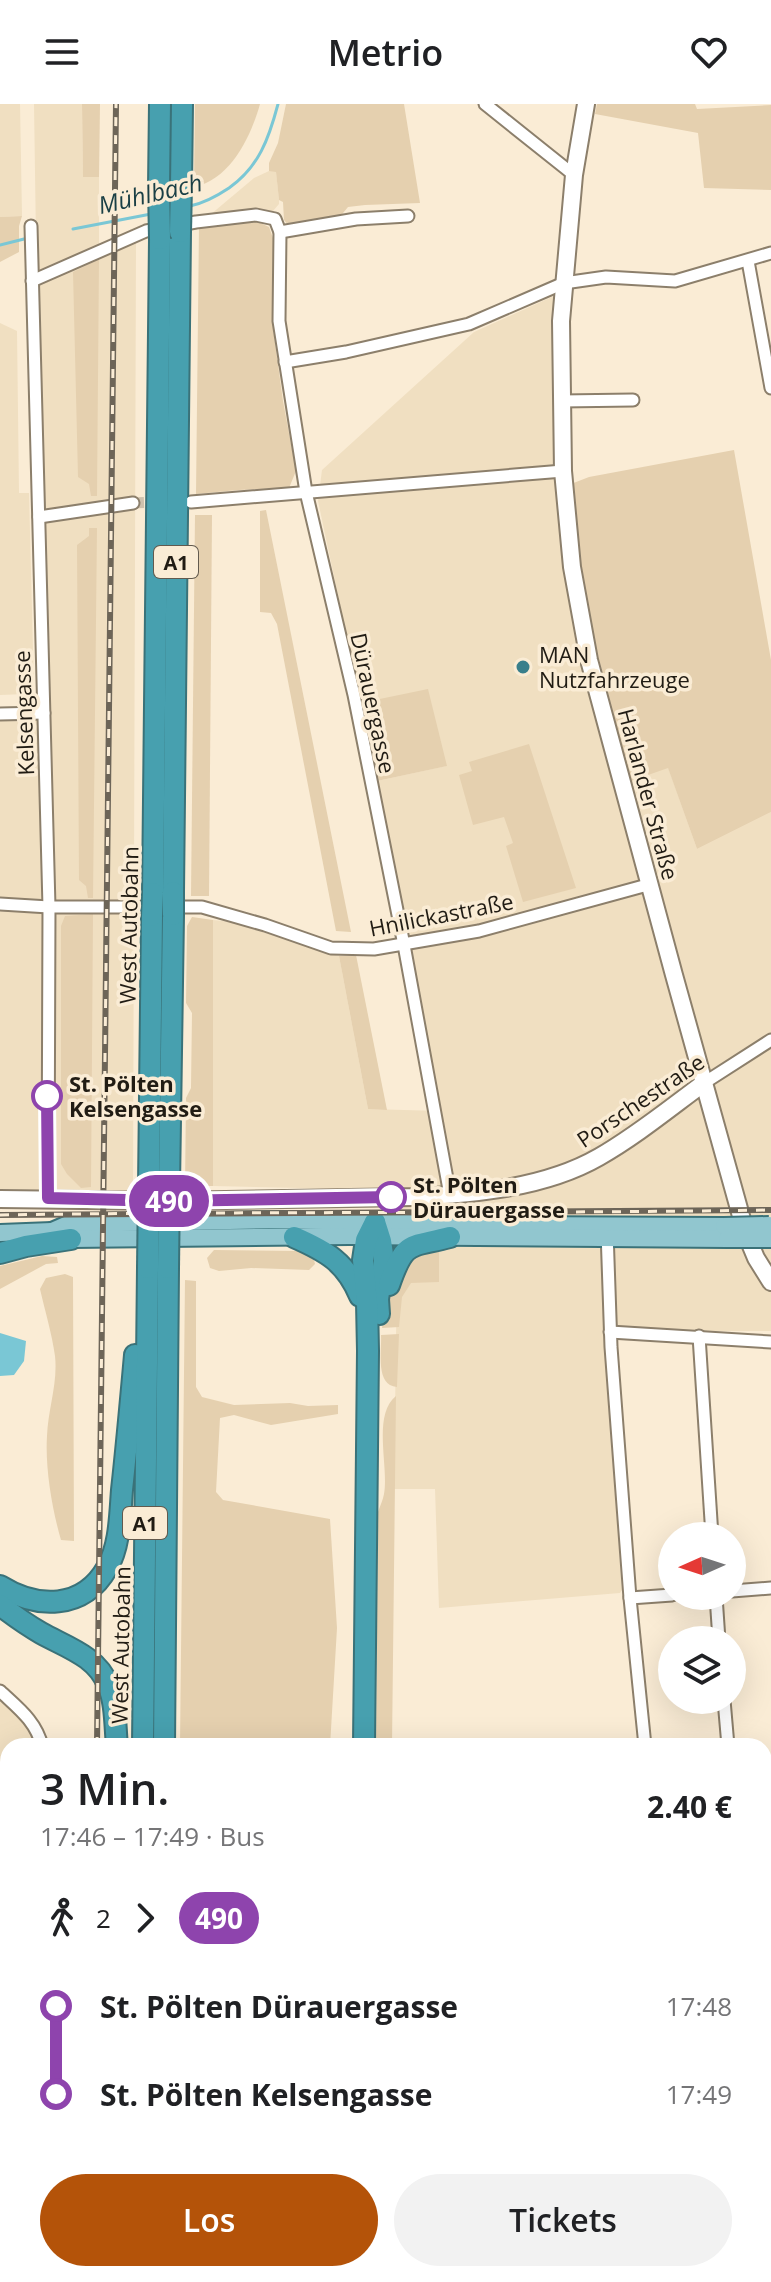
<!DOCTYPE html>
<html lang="de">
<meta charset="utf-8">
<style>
:root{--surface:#fff;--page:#f2f2f2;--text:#202124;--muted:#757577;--accent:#b45309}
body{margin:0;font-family:"Open Sans",sans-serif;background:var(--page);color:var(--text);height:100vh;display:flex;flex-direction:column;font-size:30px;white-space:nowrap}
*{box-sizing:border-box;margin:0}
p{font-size:26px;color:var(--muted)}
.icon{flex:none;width:44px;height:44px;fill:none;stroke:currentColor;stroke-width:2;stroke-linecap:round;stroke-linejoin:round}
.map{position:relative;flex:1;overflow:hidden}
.side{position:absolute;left:0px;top:1634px;width:772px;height:544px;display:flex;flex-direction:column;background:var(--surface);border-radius:24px 24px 0 0;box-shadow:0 8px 32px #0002}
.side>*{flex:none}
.badge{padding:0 16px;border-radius:26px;font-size:28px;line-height:52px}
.needle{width:52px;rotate:267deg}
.buttons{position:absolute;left:658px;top:1418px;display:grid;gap:16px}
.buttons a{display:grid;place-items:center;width:88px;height:88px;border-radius:50%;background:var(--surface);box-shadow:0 8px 32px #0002;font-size:40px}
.map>.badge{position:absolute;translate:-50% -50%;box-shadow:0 0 0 4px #fff}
.legs{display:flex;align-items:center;gap:12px;height:88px;padding:0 40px;font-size:26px}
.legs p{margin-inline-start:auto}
.headline{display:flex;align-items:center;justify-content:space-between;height:136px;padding:0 40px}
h1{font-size:44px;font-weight:600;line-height:60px}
.cta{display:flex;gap:16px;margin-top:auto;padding:16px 40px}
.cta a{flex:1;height:92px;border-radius:48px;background:var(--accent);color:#fff;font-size:32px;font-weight:600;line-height:92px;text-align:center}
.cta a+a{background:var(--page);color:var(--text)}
ul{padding:0 40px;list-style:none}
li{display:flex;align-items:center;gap:28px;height:88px;font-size:30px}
li i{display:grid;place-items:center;width:12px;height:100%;margin:0 10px;background:currentColor}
li i::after{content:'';width:20px;height:20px;margin:-10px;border:6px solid;border-radius:50%;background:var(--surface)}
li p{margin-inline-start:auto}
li:first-child i{background:linear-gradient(#0000 50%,currentColor 0)}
li:last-child i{background:linear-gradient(currentColor 50%,#0000 0)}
header{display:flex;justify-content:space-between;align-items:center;height:104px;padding:0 40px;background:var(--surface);font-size:36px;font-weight:600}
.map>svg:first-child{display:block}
.built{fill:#f0dfc1}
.green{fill:#e5d0af}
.water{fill:#7ac7d5}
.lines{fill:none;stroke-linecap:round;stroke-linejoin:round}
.stream{stroke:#7ac7d5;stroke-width:3}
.street-tunnel{stroke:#cfc2ae;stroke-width:11;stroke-dasharray:11 5.5;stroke-linecap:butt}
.street-casing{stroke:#8c7f6b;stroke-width:15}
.secondary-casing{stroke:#8c7f6b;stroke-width:20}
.primary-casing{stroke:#3a7279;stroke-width:20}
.highway-casing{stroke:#3a7279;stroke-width:24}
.street{stroke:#fff;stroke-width:11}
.secondary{stroke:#fff;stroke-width:16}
.primary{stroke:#91c6cf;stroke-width:16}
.highway{stroke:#47a0af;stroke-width:20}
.rail-casing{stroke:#6d6558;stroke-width:6}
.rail{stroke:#faecd5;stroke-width:3;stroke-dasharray:9;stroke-linecap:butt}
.primary-bridge-casing{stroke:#3a7279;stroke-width:20;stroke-linecap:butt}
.highway-bridge-casing{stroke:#3a7279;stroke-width:24;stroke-linecap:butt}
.primary-bridge{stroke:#91c6cf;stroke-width:16}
.highway-bridge{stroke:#47a0af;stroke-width:20}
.line-1-casing{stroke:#fff;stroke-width:18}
.line-1{stroke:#8e44ad;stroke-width:12}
.poi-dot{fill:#397f8b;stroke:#faecd5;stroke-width:3}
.stop-1-dot{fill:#fff;stroke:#8e44ad;stroke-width:4}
.labels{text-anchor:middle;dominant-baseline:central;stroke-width:7;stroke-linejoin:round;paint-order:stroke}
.shield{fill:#faecd5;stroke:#625a4e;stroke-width:2}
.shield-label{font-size:20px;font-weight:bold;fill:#211c14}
.poi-label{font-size:22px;fill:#211c14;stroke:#faecd5;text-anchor:start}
.street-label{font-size:22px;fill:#211c14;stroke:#faecd5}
.stop-label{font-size:22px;font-weight:bold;fill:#211c14;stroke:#faecd5;text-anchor:start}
.water-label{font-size:24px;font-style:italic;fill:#1a3f45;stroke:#faecd5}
</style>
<header><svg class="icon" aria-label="menu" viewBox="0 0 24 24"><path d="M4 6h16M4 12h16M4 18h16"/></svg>Metrio<svg class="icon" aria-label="heart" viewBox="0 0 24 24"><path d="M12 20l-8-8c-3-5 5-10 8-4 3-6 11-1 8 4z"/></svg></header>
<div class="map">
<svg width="771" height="2178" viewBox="0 0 771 2178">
<rect width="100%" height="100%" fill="#faecd5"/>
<g class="built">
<path d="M 0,0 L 20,0 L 22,112 L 0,113 Z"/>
<path d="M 34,0 L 82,0 L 83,72 L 99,73 L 99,154 L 136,137 L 133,1091 L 0,1085 L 0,612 L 43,611 Z"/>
<path d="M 269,67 L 276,67 L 279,96 L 279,100 L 273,107 L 210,111 L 254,74 Z"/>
<path d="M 567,186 L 571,380 L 631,676 L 668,663 L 697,745 L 771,708 L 771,1227 L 603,1227 L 622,1486 L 620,1489 L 439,1504 L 435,1385 L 394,1385 L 398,1086 L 213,1082 L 213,816 L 232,818 L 339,852 L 368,1005 L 440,1007 L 377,677 L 446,662 L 370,597 L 359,547 L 350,548 L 318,397 L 322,366 L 474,228 Z"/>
<path d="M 0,219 L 17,227 L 19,389 L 29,389 L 34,583 L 26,590 L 0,591 Z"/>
<path d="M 0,1593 L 21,1612 L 32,1629 L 35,1642 L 8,1642 L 8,1998 L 0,1998 Z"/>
</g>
<g class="green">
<path d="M 82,0 L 100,0 L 99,73 L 83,73 Z"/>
<path d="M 195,0 L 260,0 C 251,32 231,75 194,83 Z"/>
<path d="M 286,0 L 404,0 L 420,99 L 365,101 L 348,103 L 338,115 L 289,122 L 284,116 L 283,98 L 279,96 L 276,68 L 269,67 L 269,59 L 278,39 Z"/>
<path d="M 597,0 L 695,0 L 697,5 L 771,1 L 771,86 L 704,84 L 698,29 L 595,10 Z"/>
<path d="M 22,112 L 19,122 L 19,148 L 0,158 L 0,113 Z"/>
<path d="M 256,117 L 269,123 L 273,134 L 272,217 L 283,297 L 296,367 L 289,384 L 238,386 L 196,390 L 199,122 Z"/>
<path d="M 99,155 L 97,392 L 91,392 L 89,380 L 78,373 L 73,168 Z"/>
<path d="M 734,346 L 771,556 L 771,708 L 697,745 L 668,664 L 631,677 L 585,501 L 575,453 L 571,380 L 589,373 Z"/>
<path d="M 266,406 L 351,828 L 336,827 L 277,520 L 271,509 L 260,508 L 260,407 Z"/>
<path d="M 195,411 L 212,411 L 209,792 L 191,792 Z"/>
<path d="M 89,424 L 97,424 L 93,794 L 88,794 L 86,782 L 79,776 L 77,441 L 89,432 Z"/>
<path d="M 359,546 L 370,597 L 428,585 L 447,662 L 377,677 L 350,548 Z"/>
<path d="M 529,640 L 576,784 L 523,798 L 506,742 L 513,739 L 504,713 L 473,721 L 459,671 L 472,667 L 469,658 Z"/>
<path d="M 93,810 L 91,1083 L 81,1084 L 67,1070 L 61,1060 L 61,822 L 65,812 Z"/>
<path d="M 192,813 L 213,816 L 213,1082 L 185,1082 L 186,994 L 191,984 L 192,909 L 186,899 L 187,822 Z"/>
<path d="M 356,851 L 387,1006 L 368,1005 L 339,852 Z"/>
<path d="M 439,1145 L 439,1178 L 411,1179 L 402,1193 L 399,1223 L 382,1224 L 387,1197 L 403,1155 Z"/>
<path d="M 214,1146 L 298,1147 L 313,1152 L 315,1160 L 309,1166 L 251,1164 L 219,1167 L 210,1164 L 207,1154 Z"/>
<path d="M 42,1152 L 57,1153 L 58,1159 L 46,1160 L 0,1185 L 0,1162 Z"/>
<path d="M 65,1170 L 73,1173 L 74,1437 L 61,1436 C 52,1405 45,1364 47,1332 C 48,1305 58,1279 55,1252 C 52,1230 45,1207 40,1185 L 46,1174 Z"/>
<path d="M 185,1176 L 196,1177 L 196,1283 L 202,1293 L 234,1301 L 290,1299 L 308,1302 L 338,1301 L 338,1310 L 271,1321 L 234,1311 L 220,1314 L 216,1388 L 223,1396 L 330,1415 L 337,1524 L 330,1642 L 180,1642 Z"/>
<path d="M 399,1230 L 397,1283 C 375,1281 382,1248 381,1231 Z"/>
<path d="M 396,1292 L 392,1642 L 376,1642 L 378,1408 C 380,1402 383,1396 384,1390 C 389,1363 372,1311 396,1292 Z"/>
<path d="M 764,1994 L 771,1994 L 771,2178 L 642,2178 L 640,2170 L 764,2170 Z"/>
<path d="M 0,1998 L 8,1998 L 8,2170 L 43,2170 L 43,2172 L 30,2178 L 0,2178 Z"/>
<rect x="255" y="2170" width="331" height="8"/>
</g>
<path class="water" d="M 0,1229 L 26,1237 L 24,1257 L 14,1271 L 0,1272 Z"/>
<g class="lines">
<g class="stream">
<path d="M 190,102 C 205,99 217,92 229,84 C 259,63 269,34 278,0"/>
<path d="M 73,125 L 151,110"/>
<path d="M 0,141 L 28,134"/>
</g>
<path class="street-tunnel" d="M 133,399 L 162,398"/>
<defs>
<g id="street">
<path d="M 485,0 L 574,71"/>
<path d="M 31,122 L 49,803 L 48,1094"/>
<path d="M 280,128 L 356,115 L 408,112"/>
<path d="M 748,157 L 771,284"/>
<path d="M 32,177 L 146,127 L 196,118 L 256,111 L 275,115 L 280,128 L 279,217 L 306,388 L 354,591 L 404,841 L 450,1091"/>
<path d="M 285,258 L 346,248 L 469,220 L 564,179 L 606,173 L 675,177 L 771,149"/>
<path d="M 561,297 L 633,296"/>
<path d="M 191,398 L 563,367"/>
<path d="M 39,413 L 133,399"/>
<path d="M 0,610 L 44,609"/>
<path d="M 0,800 L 49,803 L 202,803 L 265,821 L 331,844 L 374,845 L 479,827 L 651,780"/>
<path d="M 704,979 L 771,936"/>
<path d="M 607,1127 L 611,1243 L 630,1494 L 645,1642"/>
<path d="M 610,1228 L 771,1238"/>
<path d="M 699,1232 L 712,1432"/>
<path d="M 732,1487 L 771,1484"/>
<path d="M 716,1492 L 719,1536"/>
<path d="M 630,1494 L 672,1491"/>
<path d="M 0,1587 C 18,1604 36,1617 42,1642"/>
<path d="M 724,1596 L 728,1642"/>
<path d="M 764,1729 L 771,1729"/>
</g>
<g id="secondary">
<path d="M 586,0 L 574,71 L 561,217 L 563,367 L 572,463 L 589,556 L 674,871 L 746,1130 L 756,1154 L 771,1178"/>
<path d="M 0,1095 L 165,1097 L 414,1093 C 475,1090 545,1084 599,1053 C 636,1032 670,1004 704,979"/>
</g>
<g id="primary">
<path d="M 52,1127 L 68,1120 L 283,1116 L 486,1121 L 724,1122"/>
<path d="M 0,1129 L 52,1127 L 71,1135 L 349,1132 L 727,1135"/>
</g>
<g id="highway">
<path d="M 181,82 L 182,0"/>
<path d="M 159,84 L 160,0"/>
<path d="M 173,788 L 180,128"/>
<path d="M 153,789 L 160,135"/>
<path d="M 149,1083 L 152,812"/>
<path d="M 169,1083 L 173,811"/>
<path d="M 375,1118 L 381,1137 L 384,1157 L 378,1195 L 379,1210"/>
<path d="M 294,1133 C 326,1147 346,1158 360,1192"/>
<path d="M 0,1149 L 26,1142 L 71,1135"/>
<path d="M 389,1181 C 405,1135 409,1144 450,1133"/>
<path d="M 0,1482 C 37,1505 83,1506 107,1464 C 120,1442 120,1411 122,1386 C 127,1341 131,1296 135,1251"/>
<path d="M 0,1501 C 13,1511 27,1521 41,1529 C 66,1543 97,1552 108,1581 C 116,1599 115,1622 117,1642"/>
<path d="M 143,1642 L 148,1164"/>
<path d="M 164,1642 L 168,1164"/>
<path d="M 364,1642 L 368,1247 L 367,1198 L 363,1156 L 366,1136 L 375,1118"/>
<path d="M 137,2178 L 137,2170"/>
<path d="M 158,2178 L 158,2170"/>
</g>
</defs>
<use href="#street" class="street-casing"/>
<use href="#secondary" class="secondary-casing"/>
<use href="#primary" class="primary-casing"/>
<use href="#highway" class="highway-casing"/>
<use href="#street" class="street"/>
<use href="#secondary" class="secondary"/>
<use href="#primary" class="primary"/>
<use href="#highway" class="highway"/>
<defs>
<g id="rail">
<path d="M 0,1111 C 257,1107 514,1110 771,1106"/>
<path d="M 97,1642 L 116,0"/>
<path d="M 80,2178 L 81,2170"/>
</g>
</defs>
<use href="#rail" class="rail-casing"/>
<use href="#rail" class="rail"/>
<defs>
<g id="primary-bridge">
<path d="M 724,1122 L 769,1121"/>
<path d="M 727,1135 L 771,1135"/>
</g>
<g id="highway-bridge">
<path d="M 159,84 L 160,135"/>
<path d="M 180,128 L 181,82"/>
<path d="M 173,811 L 173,788"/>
<path d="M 152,812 L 153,789"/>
<path d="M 148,1164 L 149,1083"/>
<path d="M 168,1164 L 169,1083"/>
</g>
</defs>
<use href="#primary-bridge" class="primary-bridge-casing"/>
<use href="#highway-bridge" class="highway-bridge-casing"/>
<use href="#primary-bridge" class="primary-bridge"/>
<use href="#highway-bridge" class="highway-bridge"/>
</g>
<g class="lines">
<defs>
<path id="line-1" d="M 47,992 L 48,1094 L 165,1097 L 391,1093"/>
</defs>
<use href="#line-1" class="line-1-casing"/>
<use href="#line-1" class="line-1"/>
</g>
<circle class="poi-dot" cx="523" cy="563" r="8"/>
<g class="stop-1-dot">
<circle cx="47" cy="992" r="14"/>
<circle cx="391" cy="1093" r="14"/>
</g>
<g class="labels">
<g class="shield">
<rect x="154" y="442" width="44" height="32" rx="6"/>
<rect x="123" y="1403" width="44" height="32" rx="6"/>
</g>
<g class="shield-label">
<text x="176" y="458">A1</text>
<text x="145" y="1419">A1</text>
</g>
<g class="poi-label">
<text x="539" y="550">MAN<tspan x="539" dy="25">Nutzfahrzeuge</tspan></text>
</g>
<g class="street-label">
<text transform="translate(374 599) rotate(78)">Dürauergasse</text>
<text transform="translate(23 609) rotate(-92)">Kelsengasse</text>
<text transform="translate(649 690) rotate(75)">Harlander Straße</text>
<text transform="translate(441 810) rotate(-11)">Hnilickastraße</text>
<text transform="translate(128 821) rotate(-89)">West Autobahn</text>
<text transform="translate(640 996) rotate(-34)">Porschestraße</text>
<text transform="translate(120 1541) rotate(-89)">West Autobahn</text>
</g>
<g class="stop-label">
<text x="69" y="979">St. Pölten<tspan x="69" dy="25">Kelsengasse</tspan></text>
<text x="413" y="1080">St. Pölten<tspan x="413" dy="25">Dürauergasse</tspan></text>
</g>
<g class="water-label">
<text transform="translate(150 89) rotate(-13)">Mühlbach</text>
</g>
</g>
</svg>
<div class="buttons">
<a><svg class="needle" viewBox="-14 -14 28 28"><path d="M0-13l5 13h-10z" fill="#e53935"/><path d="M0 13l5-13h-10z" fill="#757577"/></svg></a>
<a><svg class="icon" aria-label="layers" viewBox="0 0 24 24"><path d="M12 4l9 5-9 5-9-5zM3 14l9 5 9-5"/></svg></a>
</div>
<b class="badge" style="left:169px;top:1097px;background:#8e44ad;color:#fff">490</b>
<section class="side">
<div class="headline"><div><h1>3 Min.</h1><p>17:46 – 17:49 · Bus</p></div><b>2.40 €</b></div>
<div class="legs"><svg class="icon" aria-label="walk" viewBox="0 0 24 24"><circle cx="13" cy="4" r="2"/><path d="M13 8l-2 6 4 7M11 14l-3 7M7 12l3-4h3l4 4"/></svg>2<svg class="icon" aria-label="forward" viewBox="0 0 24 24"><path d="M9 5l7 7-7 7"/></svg><b class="badge" style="background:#8e44ad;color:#fff">490</b></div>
<ul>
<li><i style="color:#8e44ad"></i><b>St. Pölten Dürauergasse</b><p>17:48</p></li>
<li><i style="color:#8e44ad"></i><b>St. Pölten Kelsengasse</b><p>17:49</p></li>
</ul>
<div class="cta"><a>Los</a><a>Tickets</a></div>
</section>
</div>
